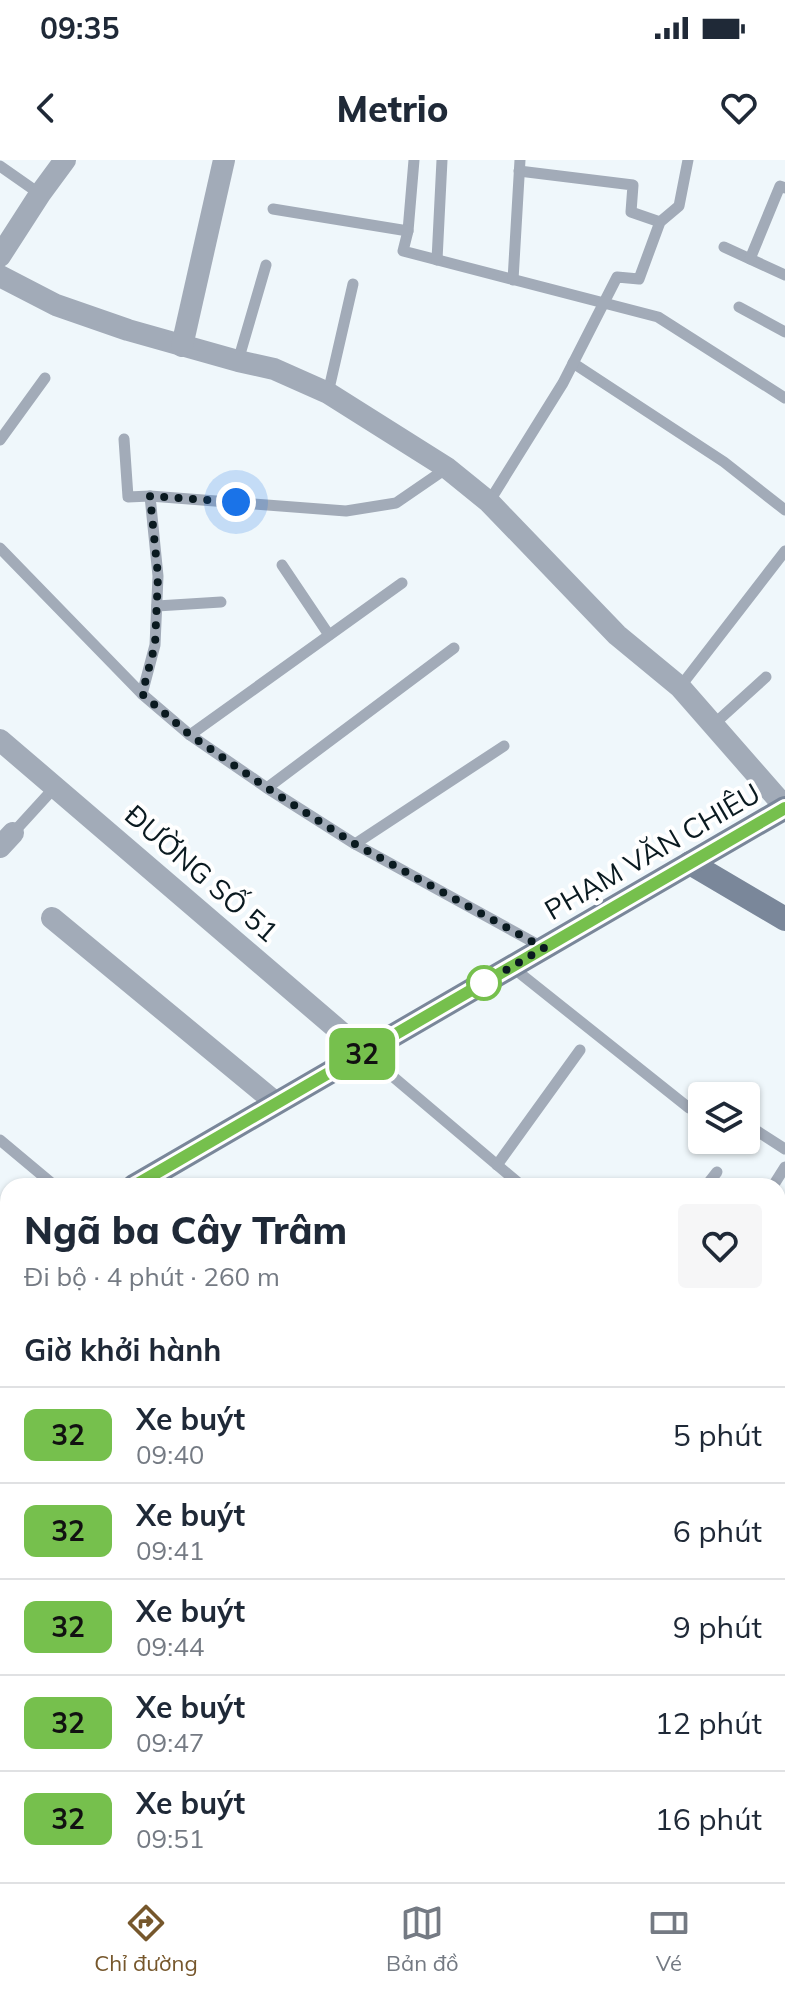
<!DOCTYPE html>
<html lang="vi">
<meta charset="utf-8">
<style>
:root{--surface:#fff;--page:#f6f6f7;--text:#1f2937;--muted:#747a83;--line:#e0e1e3;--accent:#76572c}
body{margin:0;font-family:Mulish,sans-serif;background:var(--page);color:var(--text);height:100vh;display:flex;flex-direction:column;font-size:30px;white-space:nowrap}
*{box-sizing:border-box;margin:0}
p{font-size:26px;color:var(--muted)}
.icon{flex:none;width:44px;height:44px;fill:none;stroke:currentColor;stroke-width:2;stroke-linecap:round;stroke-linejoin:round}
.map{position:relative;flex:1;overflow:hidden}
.details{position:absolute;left:0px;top:1018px;width:786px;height:704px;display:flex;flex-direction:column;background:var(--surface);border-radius:24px 24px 0 0;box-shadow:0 2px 6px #0004}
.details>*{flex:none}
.badge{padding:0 16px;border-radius:12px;font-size:28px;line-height:52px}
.fabs{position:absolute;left:688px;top:922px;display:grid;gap:16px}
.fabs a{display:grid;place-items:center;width:72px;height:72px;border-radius:8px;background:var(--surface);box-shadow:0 2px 6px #0004;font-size:40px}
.you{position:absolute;width:40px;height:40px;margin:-20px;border:6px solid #fff;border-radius:50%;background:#1a73e8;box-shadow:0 0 0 12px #1a73e833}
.map>.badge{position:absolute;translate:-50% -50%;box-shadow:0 0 0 4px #fff}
h2{padding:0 24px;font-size:30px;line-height:72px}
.round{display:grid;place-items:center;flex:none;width:84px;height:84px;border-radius:8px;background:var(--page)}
.summary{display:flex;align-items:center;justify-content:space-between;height:136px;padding:0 24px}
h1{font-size:38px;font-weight:800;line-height:60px}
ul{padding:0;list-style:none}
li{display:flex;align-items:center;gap:24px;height:96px;padding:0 24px;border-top:2px solid var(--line)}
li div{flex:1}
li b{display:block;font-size:30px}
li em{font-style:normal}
li .badge{min-width:88px;font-weight:700;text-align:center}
.status{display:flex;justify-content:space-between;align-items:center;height:56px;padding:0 40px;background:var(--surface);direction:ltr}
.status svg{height:22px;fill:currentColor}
header{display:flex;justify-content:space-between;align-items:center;height:104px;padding:0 24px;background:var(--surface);font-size:36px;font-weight:800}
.menu{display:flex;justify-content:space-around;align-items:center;height:112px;border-top:2px solid var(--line);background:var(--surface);font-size:22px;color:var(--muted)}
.menu a{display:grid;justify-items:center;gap:4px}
.menu .selected{color:var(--accent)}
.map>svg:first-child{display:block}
.built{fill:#dff2fb}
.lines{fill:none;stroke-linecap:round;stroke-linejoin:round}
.lane{stroke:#a2abb8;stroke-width:11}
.street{stroke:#a2abb8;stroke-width:22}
.secondary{stroke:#7a879a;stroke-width:24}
.line-casing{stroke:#fff;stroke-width:18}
.line{stroke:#76c04d;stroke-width:12}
.walk{stroke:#0a1a20;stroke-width:8;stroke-dasharray:0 14.4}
.stop-dot{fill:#fff;stroke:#76c04d;stroke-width:4}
.labels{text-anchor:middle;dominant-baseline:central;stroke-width:8;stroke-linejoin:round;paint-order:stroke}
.street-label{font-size:28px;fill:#0a1a20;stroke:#fff}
</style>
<div class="status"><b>09:35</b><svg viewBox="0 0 49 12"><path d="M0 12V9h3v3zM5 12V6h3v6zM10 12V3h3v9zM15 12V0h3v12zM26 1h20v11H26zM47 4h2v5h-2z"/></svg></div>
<header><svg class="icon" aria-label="back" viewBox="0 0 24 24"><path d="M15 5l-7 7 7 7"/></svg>Metrio<svg class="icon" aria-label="heart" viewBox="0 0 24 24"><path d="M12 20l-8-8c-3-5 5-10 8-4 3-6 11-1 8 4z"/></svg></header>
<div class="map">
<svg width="785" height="1722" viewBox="0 0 785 1722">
<rect width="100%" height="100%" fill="#eff7fb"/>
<path class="built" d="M 0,1350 L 8,1356 L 8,1556 L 0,1550 Z"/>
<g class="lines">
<g class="lane">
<path d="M 414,0 L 408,71 L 403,91 L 658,157 L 785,238"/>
<path d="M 0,6 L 40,34"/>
<path d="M 519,11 L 633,25 L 631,52 L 660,62"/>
<path d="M 273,49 L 408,71"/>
<path d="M 724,87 L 785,115"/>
<path d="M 750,99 L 780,26 L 785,28"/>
<path d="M 437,100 L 442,0"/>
<path d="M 513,120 L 520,0"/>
<path d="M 739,147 L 785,172"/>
<path d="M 238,201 L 266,105"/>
<path d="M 573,203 L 724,302 L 785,350"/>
<path d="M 328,233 L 353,124"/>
<path d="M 124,279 L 128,337 L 150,336 L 346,351 L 396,343 L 447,308"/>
<path d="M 0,280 L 45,218"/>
<path d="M 150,336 L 158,416 L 155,485 L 142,534 L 190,575 L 267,628 L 355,684 L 544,788"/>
<path d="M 489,342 L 563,223 L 617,117 L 639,119 L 660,62 L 679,46 L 688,0"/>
<path d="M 0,388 L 142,534"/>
<path d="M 282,405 L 329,475"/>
<path d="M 157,446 L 221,442"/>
<path d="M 680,527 L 785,391"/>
<path d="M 713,565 L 766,517"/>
<path d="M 190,575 L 402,423"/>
<path d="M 267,628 L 454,488"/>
<path d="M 13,673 L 55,627"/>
<path d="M 355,684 L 504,586"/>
<path d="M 512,807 L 689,948"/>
<path d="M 365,893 L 522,1026"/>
<path d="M 746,964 L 785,989"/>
<path d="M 0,980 L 55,1026"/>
<path d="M 497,1005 L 580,890"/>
<path d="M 706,1026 L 717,1012"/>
<path d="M 773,1026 L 785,1007"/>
<path d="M 0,1210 L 8,1218"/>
<path d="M 778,1239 L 785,1244"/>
<path d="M 778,1303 L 785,1293"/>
<path d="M 778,1474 L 785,1480"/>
<path d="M 778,1562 L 785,1550"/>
<path d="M 0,1629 L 8,1632"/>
<path d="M 778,1658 L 785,1662"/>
<path d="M 58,1714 L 68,1722"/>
<path d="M 564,1714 L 580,1722"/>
<path d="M 444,1722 L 449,1714"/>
<path d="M 547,1722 L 551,1714"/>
<path d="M 683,1722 L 688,1714"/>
<path d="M 750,1722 L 751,1722"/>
</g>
<g class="street">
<path d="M 0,96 L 40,34 L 65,0"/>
<path d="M 0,116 L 56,145 L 128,170 L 238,201 L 274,209 L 328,233 L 447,308 L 489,342 L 617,475 L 680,527 L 785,647"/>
<path d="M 182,186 L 224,0"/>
<path d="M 0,580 L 364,892"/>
<path d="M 0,687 L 13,673"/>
<path d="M 52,758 L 276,943"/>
<path d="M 233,1722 L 239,1714"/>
</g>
<g class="secondary">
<path d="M 690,703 L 785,759"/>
<path d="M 134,1026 L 785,648"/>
<path d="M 0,1104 L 8,1099"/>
</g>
</g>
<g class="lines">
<defs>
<path id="line" d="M 134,1026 L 785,648"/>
</defs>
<use href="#line" class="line-casing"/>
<use href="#line" class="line"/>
<path class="walk" d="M 236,342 L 150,336 L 158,416 L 155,485 L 142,534 L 190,575 L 267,628 L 355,684 L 544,788 L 484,823"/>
</g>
<circle class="stop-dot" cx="484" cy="823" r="16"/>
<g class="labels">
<g class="street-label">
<text transform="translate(652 691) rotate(-30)">PHẠM VĂN CHIÊU</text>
<text transform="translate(202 713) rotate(41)">ĐƯỜNG SỐ 51</text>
</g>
</g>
</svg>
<div class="fabs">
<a><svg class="icon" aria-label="layers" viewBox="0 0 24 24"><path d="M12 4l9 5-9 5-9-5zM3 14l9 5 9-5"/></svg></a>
</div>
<div class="you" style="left:236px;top:342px"></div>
<b class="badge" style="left:362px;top:894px;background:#76c04d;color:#111">32</b>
<section class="details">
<div class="summary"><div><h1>Ngã ba Cây Trâm</h1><p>Đi bộ · 4 phút · 260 m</p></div><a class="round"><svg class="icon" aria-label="heart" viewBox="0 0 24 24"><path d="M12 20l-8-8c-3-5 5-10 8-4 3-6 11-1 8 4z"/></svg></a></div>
<h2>Giờ khởi hành</h2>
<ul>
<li><span class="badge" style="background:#76c04d;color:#111">32</span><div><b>Xe buýt</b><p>09:40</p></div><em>5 phút</em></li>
<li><span class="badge" style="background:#76c04d;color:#111">32</span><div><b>Xe buýt</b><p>09:41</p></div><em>6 phút</em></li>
<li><span class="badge" style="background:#76c04d;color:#111">32</span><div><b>Xe buýt</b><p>09:44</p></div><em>9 phút</em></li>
<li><span class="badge" style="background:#76c04d;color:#111">32</span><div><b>Xe buýt</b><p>09:47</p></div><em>12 phút</em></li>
<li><span class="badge" style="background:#76c04d;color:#111">32</span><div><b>Xe buýt</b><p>09:51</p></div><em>16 phút</em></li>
</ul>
</section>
</div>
<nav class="menu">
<a class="selected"><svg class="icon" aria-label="directions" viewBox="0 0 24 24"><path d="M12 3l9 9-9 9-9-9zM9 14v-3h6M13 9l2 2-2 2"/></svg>Chỉ đường</a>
<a><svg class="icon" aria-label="map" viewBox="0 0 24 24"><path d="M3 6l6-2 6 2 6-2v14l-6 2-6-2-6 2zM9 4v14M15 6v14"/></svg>Bản đồ</a>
<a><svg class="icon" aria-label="tickets" viewBox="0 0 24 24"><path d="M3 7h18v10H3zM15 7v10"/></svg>Vé</a>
</nav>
